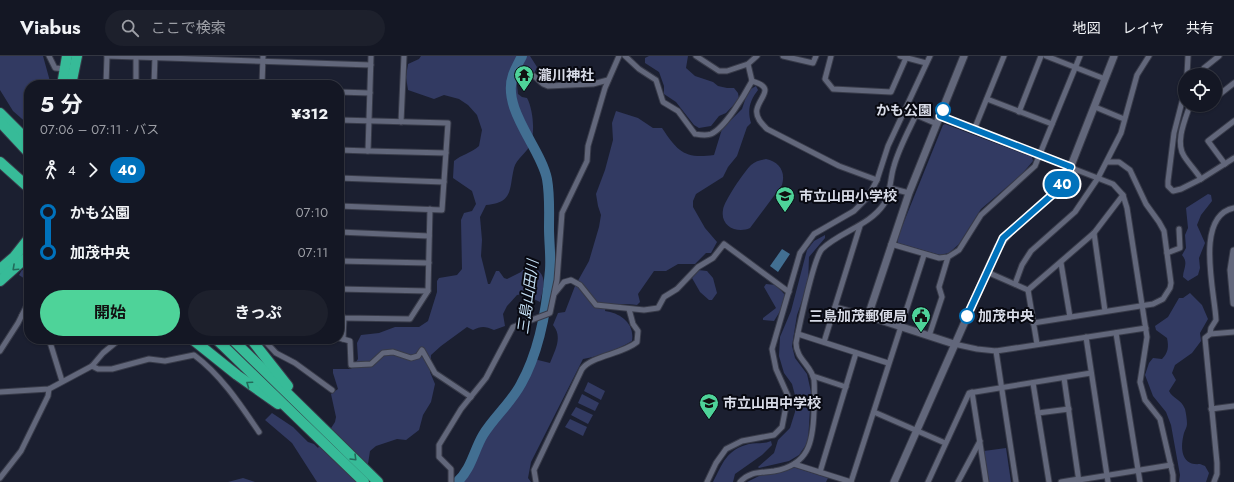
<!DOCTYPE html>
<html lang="ja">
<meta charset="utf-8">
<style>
:root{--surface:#141724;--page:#1d202c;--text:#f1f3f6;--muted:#9d9fa6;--line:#333641;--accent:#4ed399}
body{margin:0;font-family:Jost,"Noto Sans JP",sans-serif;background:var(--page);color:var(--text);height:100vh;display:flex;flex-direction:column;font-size:15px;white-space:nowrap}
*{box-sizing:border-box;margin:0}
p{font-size:13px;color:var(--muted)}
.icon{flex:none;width:22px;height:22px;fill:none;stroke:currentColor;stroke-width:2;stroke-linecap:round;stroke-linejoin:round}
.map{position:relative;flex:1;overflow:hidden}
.side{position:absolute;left:24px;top:24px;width:320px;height:264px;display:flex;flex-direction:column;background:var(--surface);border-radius:16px;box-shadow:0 1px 3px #0004,0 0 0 1px var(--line)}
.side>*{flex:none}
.badge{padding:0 8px;border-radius:13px;font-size:14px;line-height:26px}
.fabs{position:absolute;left:1178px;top:12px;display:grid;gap:8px}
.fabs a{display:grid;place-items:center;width:44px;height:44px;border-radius:50%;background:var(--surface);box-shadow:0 1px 3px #0004,0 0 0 1px var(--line);font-size:20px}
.map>.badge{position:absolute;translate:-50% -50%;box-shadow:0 0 0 2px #fff}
.legs{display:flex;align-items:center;gap:6px;height:44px;padding:0 16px;font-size:13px}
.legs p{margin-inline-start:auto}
.overview{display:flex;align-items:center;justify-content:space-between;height:68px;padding:0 16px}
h1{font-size:22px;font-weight:700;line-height:30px}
.primary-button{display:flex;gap:8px;margin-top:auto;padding:8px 16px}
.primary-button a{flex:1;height:46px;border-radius:24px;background:var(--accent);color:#111;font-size:16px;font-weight:700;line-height:46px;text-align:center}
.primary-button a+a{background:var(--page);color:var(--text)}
ul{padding:0 16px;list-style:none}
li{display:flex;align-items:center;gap:14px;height:40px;font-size:15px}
li i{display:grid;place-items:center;width:6px;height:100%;margin:0 5px;background:currentColor}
li i::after{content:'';width:10px;height:10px;margin:-5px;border:3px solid;border-radius:50%;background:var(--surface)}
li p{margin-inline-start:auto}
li:first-child i{background:linear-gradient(#0000 50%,currentColor 0)}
li:last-child i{background:linear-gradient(currentColor 50%,#0000 0)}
header{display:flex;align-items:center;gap:24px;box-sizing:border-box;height:56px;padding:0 20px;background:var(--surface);border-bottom:1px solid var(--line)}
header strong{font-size:19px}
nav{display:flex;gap:22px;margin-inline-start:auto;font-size:14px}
.search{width:280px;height:36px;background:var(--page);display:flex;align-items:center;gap:10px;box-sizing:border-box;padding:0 14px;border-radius:22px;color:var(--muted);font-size:15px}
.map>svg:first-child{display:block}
.green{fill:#323a62}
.water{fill:#426f92}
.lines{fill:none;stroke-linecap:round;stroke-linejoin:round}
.river{stroke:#426f92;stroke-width:10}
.street-casing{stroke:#383b49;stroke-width:7}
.secondary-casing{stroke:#383b49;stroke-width:9}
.highway-casing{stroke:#383b49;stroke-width:12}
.street{stroke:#62677b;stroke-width:5}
.secondary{stroke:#62677b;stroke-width:7}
.highway{stroke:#37bb98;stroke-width:10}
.oneway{stroke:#226b5b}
.line-1-casing{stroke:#fff;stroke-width:9}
.line-1{stroke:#0072bc;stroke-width:6}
.stop-1-dot{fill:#fff;stroke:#0072bc;stroke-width:2}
.labels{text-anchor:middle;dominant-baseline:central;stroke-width:4;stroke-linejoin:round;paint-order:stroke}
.poi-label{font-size:14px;font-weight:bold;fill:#d8dbe7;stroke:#080911;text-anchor:start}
.stop-label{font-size:14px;font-weight:bold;fill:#d8dbe7;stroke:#080911;text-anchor:end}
.water-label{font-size:15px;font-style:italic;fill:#c3def4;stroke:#080911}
</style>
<header>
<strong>Viabus</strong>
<div class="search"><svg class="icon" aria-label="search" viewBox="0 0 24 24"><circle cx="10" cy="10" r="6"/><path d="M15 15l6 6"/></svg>ここで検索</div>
<nav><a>地図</a><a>レイヤ</a><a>共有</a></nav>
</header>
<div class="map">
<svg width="1234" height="426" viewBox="0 0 1234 426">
<rect width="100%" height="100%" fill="#1b1f30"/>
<g class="green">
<path d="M 0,0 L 43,0 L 51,29 L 29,29 L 29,69 L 13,55 L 0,34 Z"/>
<path d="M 421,0 L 530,0 L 537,11 L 532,22 L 519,19 L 517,29 L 518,38 L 522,41 L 527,42 C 533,53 535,75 531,87 C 528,96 516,103 514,112 C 509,132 514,147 486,149 L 480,161 L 482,184 L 481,200 L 488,228 L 490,228 L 496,215 L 499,215 L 504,222 L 507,223 L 521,216 L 528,208 C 548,218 545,226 540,246 L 523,238 L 517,239 L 507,250 L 503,258 L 505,270 L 494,274 C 485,270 481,270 473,274 L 467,271 L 441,290 L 431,299 L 430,316 L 435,328 L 431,346 L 423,359 L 419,374 L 406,384 L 397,383 L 376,390 L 370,395 L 368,408 L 370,426 L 317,426 L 292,387 L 265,364 L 272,357 L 293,371 L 308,386 L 314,388 L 318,392 L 335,366 L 336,361 L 331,338 L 338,333 L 333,317 L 333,313 L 351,313 L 358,303 L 357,287 L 361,279 L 379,277 L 395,271 L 419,271 L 428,265 L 437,236 L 437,225 L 439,222 L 457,219 L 462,213 L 461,164 L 464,157 L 472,155 L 476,148 L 472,135 L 453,122 L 454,105 C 461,99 471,97 479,90 L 482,74 L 477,59 L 468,49 L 459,43 L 444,39 L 434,43 L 408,34 L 406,21 L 408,8 L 419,3 Z"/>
<path d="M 649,0 L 688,0 L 686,12 L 695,20 L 713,26 L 718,30 L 727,32 L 734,32 L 738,37 L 739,43 L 726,57 L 719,60 L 711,70 L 699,72 L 694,69 L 676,46 L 664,38 L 664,30 L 659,16 L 645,7 L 645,2 Z"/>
<path d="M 756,30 L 758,34 C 750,44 747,54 751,67 L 747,71 L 737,100 L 728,111 L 723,121 L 696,138 L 693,145 L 693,151 L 705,172 L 717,186 L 711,197 L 706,197 L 695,208 L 678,208 L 666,215 L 654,215 L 638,238 L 640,246 L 637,249 C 626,247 617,249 606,247 L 605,255 C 620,257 635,267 632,285 C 617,294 600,300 583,303 L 531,406 L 528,422 L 531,426 L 463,426 L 499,350 L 523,328 L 534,303 L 550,307 C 555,294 563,281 553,269 L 558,257 L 565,256 L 575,230 L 589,205 L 599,171 L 601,159 L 598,150 L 596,138 L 605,114 L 613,84 L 612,67 L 616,55 L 638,62 L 653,72 L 662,72 C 678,96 685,103 714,99 L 722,73 L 742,53 L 746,41 L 751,33 Z"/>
<path d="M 945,68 L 1032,101 L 1033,105 L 1022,118 L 981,153 L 959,188 L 949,197 L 940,199 L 898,187 L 897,183 L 943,69 Z"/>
<path d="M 766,103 C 779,106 786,115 782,129 L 750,172 C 737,178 720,170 723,154 C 724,145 744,116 751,109 C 755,105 761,104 766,103 Z"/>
<path d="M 1208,138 L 1211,139 L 1212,145 L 1201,159 L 1197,169 L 1205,187 L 1199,202 L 1200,212 L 1198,219 L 1188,225 L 1183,221 C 1183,213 1189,207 1182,199 L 1186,192 L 1185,179 L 1188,172 L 1186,152 Z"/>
<path d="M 825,179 L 825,182 L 809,201 L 808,228 L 797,259 L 792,290 L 795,302 L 807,318 L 811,336 L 808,386 L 799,399 L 789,405 L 759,412 L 758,411 L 774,397 L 778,384 L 790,372 L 795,356 L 796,343 L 792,328 L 784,317 L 779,300 L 780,281 L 791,255 L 807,194 L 814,185 Z"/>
<path d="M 22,214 L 28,215 L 28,225 L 19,219 Z"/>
<path d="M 698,214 L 707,215 L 713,222 L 717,237 L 712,244 L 709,244 L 700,236 L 692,222 Z"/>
<path d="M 766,228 L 776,229 L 785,239 L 782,252 L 774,265 L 763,264 L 763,262 L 776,252 L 764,231 Z"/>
<path d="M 1190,237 L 1202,249 L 1208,263 L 1200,277 L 1201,285 L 1192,297 L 1175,309 L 1172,317 L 1176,324 L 1169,335 C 1173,343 1181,343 1185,353 C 1186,357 1187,364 1187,368 C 1187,371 1185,374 1184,377 C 1180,392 1181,410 1200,408 L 1205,410 L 1209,417 L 1206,426 L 1179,426 L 1180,419 L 1171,369 L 1166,356 L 1153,340 L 1145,319 L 1149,307 L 1153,302 L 1162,303 C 1168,297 1169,291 1167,282 L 1156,274 L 1155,270 L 1168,261 L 1179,242 L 1183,242 Z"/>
<path d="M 588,326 L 605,335 L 601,344 L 584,335 Z"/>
<path d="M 582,338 L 599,347 L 595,355 L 578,347 Z"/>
<path d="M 576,351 L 593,359 L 588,368 L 571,359 Z"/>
<path d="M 570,363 L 587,371 L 583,380 L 565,371 Z"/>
<path d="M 771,385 L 772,389 L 762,399 L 735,418 L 733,426 L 713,426 C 723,407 726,394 749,388 C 756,387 764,388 771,385 Z"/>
<path d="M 1006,392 L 1011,426 L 989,426 L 984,395 Z"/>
<path d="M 793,411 L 828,422 L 826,426 L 747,426 L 765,417 L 787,414 Z"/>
<path d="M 243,422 L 255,426 L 228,426 Z"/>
</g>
<path class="water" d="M 782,193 L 790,198 L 778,216 L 770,210 Z"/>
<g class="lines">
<path class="river" d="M 457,426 C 471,414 474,394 483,379 C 494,361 511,347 521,328 C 539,296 547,250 550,214 C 551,200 549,186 549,172 C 549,155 550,140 547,123 C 541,92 501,53 513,19 C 515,13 519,6 522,0"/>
<defs>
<g id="street">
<path d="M 49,0 L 55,12 L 66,13"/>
<path d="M 107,0 L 371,9"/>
<path d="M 625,0 L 639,13 L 656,24 L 663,46 L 678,55 L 695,78 C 701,79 706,80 711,78 C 725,72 745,38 752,25 C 776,32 760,40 757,53 C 755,61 762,68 767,73 L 839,110 L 877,124"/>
<path d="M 696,0 L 719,15 L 727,15 L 748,8"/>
<path d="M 783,0 L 813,7 L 816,0"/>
<path d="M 831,0 L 825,23 L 833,33 L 891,36 L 906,2"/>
<path d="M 900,0 L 926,7"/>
<path d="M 1046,0 L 1105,23"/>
<path d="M 1187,19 L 1188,0"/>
<path d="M 1200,19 L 1204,12 L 1219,0"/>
<path d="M 534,20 L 543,28 L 548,30 L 593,28 L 608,24"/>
<path d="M 752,25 L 748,8 L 757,0"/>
<path d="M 106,29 L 107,0"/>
<path d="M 136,29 L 136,2"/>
<path d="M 154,29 L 155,0"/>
<path d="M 262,29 L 263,0"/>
<path d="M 1185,34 L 1174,77 L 1168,125 L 1168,130 L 1173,135 L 1181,133 L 1201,123 C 1196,115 1189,108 1184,100 C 1175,86 1185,64 1190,49"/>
<path d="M 339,36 L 370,37"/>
<path d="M 1215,42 L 1234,27"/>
<path d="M 987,43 L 1052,68"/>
<path d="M 1190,50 L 1199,52 L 1205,49"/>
<path d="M 1095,51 L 1124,63"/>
<path d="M 1019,56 L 1041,0"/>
<path d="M 940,61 L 1113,128 L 1123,139 L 1127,152 L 1147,281 L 1140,326 L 1145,344 L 1160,363 L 1173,419 L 1173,426"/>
<path d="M 339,64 L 448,67 L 442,154 L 339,150"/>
<path d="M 401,66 L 404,0"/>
<path d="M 974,74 L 1004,0"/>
<path d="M 339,94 L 368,95 L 371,0"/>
<path d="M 368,95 L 446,97"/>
<path d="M 1225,108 L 1208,85 L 1234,65"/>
<path d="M 339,122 L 444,126"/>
<path d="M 1201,123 L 1234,102"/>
<path d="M 890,132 L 909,137"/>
<path d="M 339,176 L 429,180"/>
<path d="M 1094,177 L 1105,255"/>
<path d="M 891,188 L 939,202 L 948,201 L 959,194 L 981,159 L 1035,110 L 1080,0"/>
<path d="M 1167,197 L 1180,192 L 1179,173"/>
<path d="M 339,205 L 429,207"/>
<path d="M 1061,207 L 1070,261"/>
<path d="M 987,216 L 1028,234"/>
<path d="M 1015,228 L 1022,209 L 1031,195 L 1075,156 L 1098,122 L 1121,77 L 1137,19 L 1149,0"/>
<path d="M 339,233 L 428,235"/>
<path d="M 1028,234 L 1094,177 L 1123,139"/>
<path d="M 1028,234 L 1037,288"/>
<path d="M 555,237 L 564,226 L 571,224 L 580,229 L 596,249 L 644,254 L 658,252 L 664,241 L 677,233 L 698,211 L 713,202 L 724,188 L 789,236"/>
<path d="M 835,251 L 868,260"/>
<path d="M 339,257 L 344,262 L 410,263 L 428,235 L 430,153"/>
<path d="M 22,259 L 26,260 L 29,258"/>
<path d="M 1033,267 L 1153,248 L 1163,243 L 1170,232 L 1171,227 L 1164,175 L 1159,166 L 1146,148 L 1130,114 L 1119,106 L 1108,106"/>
<path d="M 1116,277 L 1140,426"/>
<path d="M 798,278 L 888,307"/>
<path d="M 1210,278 L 1234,276"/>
<path d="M 929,280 L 942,241 L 939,231 L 948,201"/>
<path d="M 1086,281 L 1108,426"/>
<path d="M 339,282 L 343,283 L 344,262"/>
<path d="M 49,283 L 62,325"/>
<path d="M 263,283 L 276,297 L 295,307 L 332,334"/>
<path d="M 343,283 L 350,285 L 351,309 L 371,308 L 383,297 L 393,296 L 411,302 L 418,300 L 422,294 L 435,317 L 471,341"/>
<path d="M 824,286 L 860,170"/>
<path d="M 954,288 L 977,293 L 996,295 L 1146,272"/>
<path d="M 0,295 L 18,267 L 29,245"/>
<path d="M 996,295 L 1016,426"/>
<path d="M 92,310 L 98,313 L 112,313 L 149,303 L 165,305 L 194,299 C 221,319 240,348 259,376"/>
<path d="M 813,320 L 846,331"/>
<path d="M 1064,322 L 1079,426"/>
<path d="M 1033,327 L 1049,426"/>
<path d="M 0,336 L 49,333 L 92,310 L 103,297 L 120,283"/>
<path d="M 972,336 L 986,426"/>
<path d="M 1211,353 L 1234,350"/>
<path d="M 874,356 L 945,387"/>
<path d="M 1038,357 L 1069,353"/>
<path d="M 794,408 L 851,426"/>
<path d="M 820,416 L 856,297"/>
<path d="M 0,422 L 21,395 L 48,340 L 49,333"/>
<path d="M 1079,424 L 1171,409"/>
<path d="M 451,426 L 451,413 L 439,401 L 439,389 L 461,353 L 486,322 L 513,271 L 550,257 L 557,224 L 562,157 L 587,105 L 588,90 L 605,32 L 619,0"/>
<path d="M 536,426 L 534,414 L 582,313 C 591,300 623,298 637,286 L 638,275 L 633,268 L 629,253"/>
<path d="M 707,426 L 716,407 L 726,393 L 742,385 L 774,379 L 782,371 L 788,340 L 776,313 L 772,293 L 800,197 L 814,178 L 854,155 L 868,141 L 877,124 L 888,90 L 930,0"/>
<path d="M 740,426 C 750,415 760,417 774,415 C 809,409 813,386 814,355 C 814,345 815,335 814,324 C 812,310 796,303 796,287 C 799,271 814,201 822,193 C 841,175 869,170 884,148 C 891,137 890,122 894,110 C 899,92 908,76 916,59 L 937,68"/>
<path d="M 851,426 L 924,199"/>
<path d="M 928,426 L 969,337 L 1091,317"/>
<path d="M 958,426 L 980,385"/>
<path d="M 1061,426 L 1079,423"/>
<path d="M 1214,426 L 1217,418 L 1217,407 L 1205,282 L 1210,278 L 1211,272 L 1216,264 C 1215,237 1194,160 1234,152"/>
</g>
<g id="secondary">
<path d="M 1234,195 L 1231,214 L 1234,247"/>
<path d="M 954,288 L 868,260 L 909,137 L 964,0"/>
<path d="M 894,426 L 998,191 L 1009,177 L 1053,138 L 1067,120 L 1114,0"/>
</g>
<g id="highway">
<path d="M 62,29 L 67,0"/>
<path d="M 71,29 L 77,0"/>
<path d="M 0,57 L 29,86"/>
<path d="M 0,66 L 29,97"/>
<path d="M 0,106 L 29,132"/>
<path d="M 0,213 L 14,201 L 29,182"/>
<path d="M 0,225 L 29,199"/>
<path d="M 192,283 L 237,319 L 278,348"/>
<path d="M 216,283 L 364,426"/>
<path d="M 232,283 L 378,426"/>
<path d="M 251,283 L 288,330"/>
</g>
</defs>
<use href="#street" class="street-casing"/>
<use href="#secondary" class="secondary-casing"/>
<use href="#highway" class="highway-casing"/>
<use href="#street" class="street"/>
<use href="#secondary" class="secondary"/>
<use href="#highway" class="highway"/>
</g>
<defs><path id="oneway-chevron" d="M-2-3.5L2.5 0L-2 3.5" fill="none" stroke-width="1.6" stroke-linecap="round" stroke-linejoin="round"/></defs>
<g class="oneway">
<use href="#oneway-chevron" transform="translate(15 212) rotate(137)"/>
<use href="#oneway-chevron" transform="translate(249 328) rotate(-145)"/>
<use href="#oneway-chevron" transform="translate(354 402) rotate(45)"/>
</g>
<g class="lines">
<defs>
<path id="line-1" d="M 943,54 L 940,60 L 1071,111 L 1063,126 L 1053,138 L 1003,182 L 967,260"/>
</defs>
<use href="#line-1" class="line-1-casing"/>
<use href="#line-1" class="line-1"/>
</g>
<defs>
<symbol id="temple-pin" viewBox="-11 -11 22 30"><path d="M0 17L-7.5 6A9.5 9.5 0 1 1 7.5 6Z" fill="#4ed399" stroke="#080911"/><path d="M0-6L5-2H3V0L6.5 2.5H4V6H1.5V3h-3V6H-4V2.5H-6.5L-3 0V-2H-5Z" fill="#111"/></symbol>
<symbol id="school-pin" viewBox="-11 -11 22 30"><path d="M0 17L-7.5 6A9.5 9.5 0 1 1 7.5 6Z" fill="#4ed399" stroke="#080911"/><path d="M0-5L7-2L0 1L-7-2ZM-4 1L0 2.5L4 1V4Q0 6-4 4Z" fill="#111"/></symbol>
<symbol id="civic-pin" viewBox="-11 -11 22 30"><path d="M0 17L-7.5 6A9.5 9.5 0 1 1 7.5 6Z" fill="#4ed399" stroke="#080911"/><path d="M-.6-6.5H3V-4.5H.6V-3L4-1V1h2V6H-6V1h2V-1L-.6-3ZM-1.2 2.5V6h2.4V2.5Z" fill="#111"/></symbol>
</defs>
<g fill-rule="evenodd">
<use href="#temple-pin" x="513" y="8" width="22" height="30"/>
<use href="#school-pin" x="774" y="129" width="22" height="30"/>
<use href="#civic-pin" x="910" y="249" width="22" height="30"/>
<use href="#school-pin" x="698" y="336" width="22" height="30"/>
</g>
<g class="stop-1-dot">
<circle cx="943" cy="54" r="7"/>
<circle cx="967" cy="260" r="7"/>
</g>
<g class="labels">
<g class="poi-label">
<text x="538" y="19">瀧川神社</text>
<text x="799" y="140">市立山田小学校</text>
<text x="907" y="260" text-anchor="end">三島加茂郵便局</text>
<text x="723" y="347">市立山田中学校</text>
</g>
<g class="stop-label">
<text x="932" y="54">かも公園</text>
<text x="978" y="260" text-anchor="start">加茂中央</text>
</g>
<g class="water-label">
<text transform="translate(528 241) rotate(-82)">三島山田川</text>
</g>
</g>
</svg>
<div class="fabs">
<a><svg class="icon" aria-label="locate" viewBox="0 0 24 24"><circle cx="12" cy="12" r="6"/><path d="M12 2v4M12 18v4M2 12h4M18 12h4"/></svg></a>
</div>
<b class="badge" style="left:1062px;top:128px;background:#0072bc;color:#fff">40</b>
<section class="side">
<div class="overview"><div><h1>5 分</h1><p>07:06 – 07:11 · バス</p></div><b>¥312</b></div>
<div class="legs"><svg class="icon" aria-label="walk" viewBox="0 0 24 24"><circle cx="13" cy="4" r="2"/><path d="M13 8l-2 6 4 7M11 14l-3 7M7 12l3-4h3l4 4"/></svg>4<svg class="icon" aria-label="forward" viewBox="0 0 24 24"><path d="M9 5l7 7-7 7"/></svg><b class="badge" style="background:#0072bc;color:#fff">40</b></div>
<ul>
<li><i style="color:#0072bc"></i><b>かも公園</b><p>07:10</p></li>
<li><i style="color:#0072bc"></i><b>加茂中央</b><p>07:11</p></li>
</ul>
<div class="primary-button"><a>開始</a><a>きっぷ</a></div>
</section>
</div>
